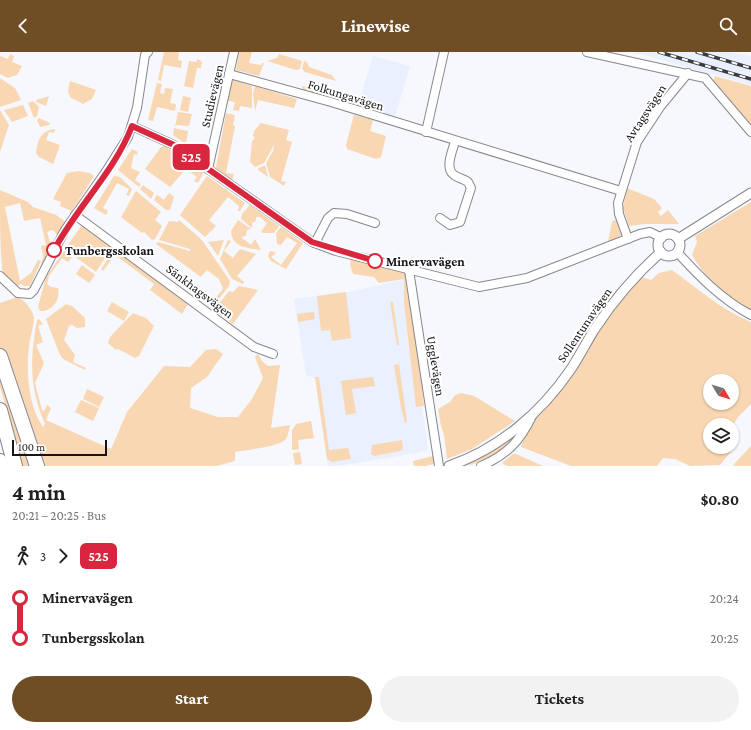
<!DOCTYPE html>
<meta charset="utf-8">
<style>
:root{--surface:#fff;--page:#f2f2f2;--text:#202124;--muted:#757577;--accent:#6f4e25}
body{margin:0;font-family:"Crimson Pro",serif;background:var(--page);color:var(--text);height:100vh;display:flex;flex-direction:column;font-size:15px;white-space:nowrap}
*{box-sizing:border-box;margin:0}
p{font-size:13px;color:var(--muted)}
.icon{flex:none;width:22px;height:22px;fill:none;stroke:currentColor;stroke-width:2;stroke-linecap:round;stroke-linejoin:round}
.map{position:relative;height:414px;overflow:hidden}
.drawer{display:flex;flex-direction:column;background:var(--surface);flex:1}
.drawer>*{flex:none}
.badge{padding:0 8px;border-radius:6px;font-size:14px;line-height:26px}
.needle{width:26px;rotate:128deg}
.controls{position:absolute;left:703px;top:322px;display:grid;gap:8px}
.controls a{display:grid;place-items:center;width:36px;height:36px;border-radius:50%;background:var(--surface);box-shadow:0 1px 3px #0004;font-size:20px}
.scale{position:absolute;left:12px;bottom:10px;width:95px;box-sizing:border-box;padding-left:4px;border:2px solid #151619;border-top:0;font-size:11px;line-height:14px;white-space:nowrap;color:#151619;-webkit-text-stroke:3px #fff;paint-order:stroke}
.map>.badge{position:absolute;translate:-50% -50%;box-shadow:0 0 0 2px #fff}
.legs{display:flex;align-items:center;gap:6px;height:44px;padding:0 12px;font-size:13px}
.legs p{margin-inline-start:auto}
.headline{display:flex;align-items:center;justify-content:space-between;height:68px;padding:0 12px}
h1{font-size:22px;font-weight:700;line-height:30px}
.primary-button{display:flex;gap:8px;margin-top:auto;padding:8px 12px}
.primary-button a{flex:1;height:46px;border-radius:24px;background:var(--accent);color:#fff;font-size:16px;font-weight:700;line-height:46px;text-align:center}
.primary-button a+a{background:var(--page);color:var(--text)}
ul{padding:0 12px;list-style:none}
li{display:flex;align-items:center;gap:14px;height:40px;font-size:15px}
li i{display:grid;place-items:center;width:6px;height:100%;margin:0 5px;background:currentColor}
li i::after{content:'';width:10px;height:10px;margin:-5px;border:3px solid;border-radius:50%;background:var(--surface)}
li p{margin-inline-start:auto}
li:first-child i{background:linear-gradient(#0000 50%,currentColor 0)}
li:last-child i{background:linear-gradient(currentColor 50%,#0000 0)}
header{display:flex;justify-content:space-between;align-items:center;height:52px;padding:0 12px;background:var(--accent);color:#fff;font-size:18px;font-weight:700}
.map>svg:first-child{display:block}
.built{fill:#ebf0ff}
.green{fill:#f8d7b2;fill-rule:evenodd}
.lines{fill:none;stroke-linecap:round;stroke-linejoin:round}
.minor-casing{stroke:#84878e;stroke-width:10}
.tertiary-casing{stroke:#84878e;stroke-width:11}
.motorway-casing{stroke:#84878e;stroke-width:16}
.minor{stroke:#fff;stroke-width:8}
.tertiary{stroke:#fff;stroke-width:9}
.motorway{stroke:#fff;stroke-width:14}
.rail-casing{stroke:#3a3b3f;stroke-width:3.5}
.rail{stroke:#fff;stroke-width:2;stroke-dasharray:6;stroke-linecap:butt}
.line-1-casing{stroke:#fff;stroke-width:9}
.line-1{stroke:#d7263d;stroke-width:6}
.stop-1-dot{fill:#fff;stroke:#d7263d;stroke-width:2}
.labels{text-anchor:middle;dominant-baseline:central;stroke-width:4;stroke-linejoin:round;paint-order:stroke}
.street-label{font-size:13px;fill:#151619;stroke:#fff}
.stop-label{font-size:13px;font-weight:bold;fill:#151619;stroke:#fff;text-anchor:start}
</style>
<header><svg class="icon" aria-label="back" viewBox="0 0 24 24"><path d="M15 5l-7 7 7 7"/></svg>Linewise<svg class="icon" aria-label="search" viewBox="0 0 24 24"><circle cx="10" cy="10" r="6"/><path d="M15 15l6 6"/></svg></header>
<div class="map">
<svg width="751" height="414" viewBox="0 0 751 414">
<rect width="100%" height="100%" fill="#f6f8fe"/>
<g class="built">
<path d="M 633,0 L 730,0 L 751,4 L 751,33 Z"/>
<path d="M 373,4 L 410,14 L 394,68 L 357,56 Z"/>
<path d="M 406,227 L 428,399 L 339,414 L 328,414 L 315,326 L 306,323 L 294,247 L 348,240 Z"/>
</g>
<g class="green">
<path d="M 164,0 L 179,0 L 178,8 L 182,9 L 181,16 L 164,13 L 161,29 L 158,28 Z"/>
<path d="M 239,0 L 252,0 L 249,11 L 261,13 L 262,11 L 264,11 L 259,24 L 236,18 Z"/>
<path d="M 10,2 L 14,4 L 12,10 L 22,14 L 17,23 L 8,26 L 0,22 L 0,4 L 8,7 Z"/>
<path d="M 279,2 L 302,9 L 300,17 L 296,18 L 267,9 L 277,6 Z"/>
<path d="M 198,7 L 202,10 L 201,16 L 197,16 L 193,36 L 184,34 L 189,9 L 196,10 Z"/>
<path d="M 304,9 L 307,10 L 309,15 L 332,23 L 336,29 L 305,20 L 302,17 Z"/>
<path d="M 715,24 L 751,34 L 751,75 L 713,29 Z"/>
<path d="M 0,26 L 15,36 L 21,48 L 0,55 Z"/>
<path d="M 233,28 L 252,34 L 252,56 L 240,54 L 239,59 L 233,58 L 235,50 L 228,49 L 231,32 Z"/>
<path d="M 70,29 L 96,38 L 92,47 L 83,52 L 70,45 L 68,39 Z"/>
<path d="M 157,31 L 162,32 L 160,41 L 164,42 L 165,36 L 173,37 L 170,51 L 176,52 L 175,59 L 157,55 L 153,69 L 148,68 Z"/>
<path d="M 255,34 L 297,47 L 294,56 L 258,48 L 255,59 L 253,42 Z"/>
<path d="M 302,34 L 318,37 L 320,39 L 317,42 L 303,38 Z"/>
<path d="M 49,44 L 46,54 L 36,50 L 36,48 Z"/>
<path d="M 183,44 L 191,46 L 188,60 L 180,58 Z"/>
<path d="M 33,49 L 39,55 L 37,64 L 34,66 L 28,51 Z"/>
<path d="M 23,53 L 28,64 L 12,70 L 4,58 Z"/>
<path d="M 0,58 L 9,73 L 0,100 Z"/>
<path d="M 178,60 L 192,62 L 189,74 L 177,73 L 175,75 Z"/>
<path d="M 226,61 L 235,63 L 233,73 L 235,74 L 226,121 L 234,122 L 232,129 L 217,118 L 216,115 Z"/>
<path d="M 354,63 L 373,68 L 370,79 L 386,84 L 381,105 L 376,107 L 347,97 L 346,93 Z"/>
<path d="M 39,66 L 50,71 L 49,73 L 40,75 L 37,68 Z"/>
<path d="M 261,71 L 289,78 L 286,88 L 292,90 L 281,129 L 286,130 L 284,134 L 270,125 L 266,111 L 273,99 L 274,93 L 264,111 L 255,115 L 250,110 L 252,89 L 255,86 L 253,84 L 254,79 Z"/>
<path d="M 174,76 L 188,79 L 186,92 L 173,83 Z"/>
<path d="M 55,77 L 54,81 L 49,80 L 46,88 L 60,93 L 53,112 L 39,105 L 36,101 C 38,88 40,79 55,77 Z"/>
<path d="M 192,91 L 206,94 L 203,103 L 190,95 Z"/>
<path d="M 165,94 L 204,120 L 198,131 L 194,129 L 197,125 L 186,117 L 170,135 L 145,117 L 161,95 Z"/>
<path d="M 132,97 L 138,100 L 137,103 L 134,102 L 131,116 L 140,120 L 135,128 L 141,132 L 139,135 L 118,118 Z"/>
<path d="M 265,113 L 268,125 L 257,117 Z"/>
<path d="M 78,119 L 90,121 L 94,124 L 72,159 L 60,154 L 61,150 L 53,147 L 67,121 Z"/>
<path d="M 114,124 L 120,125 L 132,137 L 129,144 L 126,143 L 129,137 L 117,131 L 103,156 L 108,159 L 106,163 L 94,156 Z"/>
<path d="M 207,124 L 245,151 L 240,159 L 238,159 L 239,154 L 228,145 L 209,168 L 216,174 L 205,185 L 180,163 Z"/>
<path d="M 143,133 L 154,141 L 151,147 L 140,137 Z"/>
<path d="M 627,136 L 654,147 L 662,156 L 658,160 L 661,164 L 668,158 L 679,172 L 644,172 L 629,174 L 623,156 Z"/>
<path d="M 0,138 L 28,150 L 33,155 L 56,163 L 70,173 L 58,184 L 53,178 L 47,180 L 50,190 L 59,188 L 47,210 L 41,215 L 43,204 L 41,194 L 46,193 L 40,166 L 24,169 L 20,151 L 5,155 L 20,229 L 31,221 L 38,208 L 41,209 L 30,234 L 24,234 L 21,232 L 16,235 C 12,231 5,227 3,222 C 0,207 0,157 0,138 Z"/>
<path d="M 136,139 L 161,160 L 155,168 L 162,174 L 155,187 L 152,188 L 144,180 L 142,181 L 121,165 Z"/>
<path d="M 169,141 L 174,145 L 170,158 L 166,158 L 154,148 L 157,143 L 164,148 Z"/>
<path d="M 751,150 L 751,258 C 729,247 704,225 692,203 L 697,190 L 695,184 Z"/>
<path d="M 250,153 L 279,174 L 274,181 L 263,181 L 261,180 L 267,171 L 260,165 L 256,165 L 256,169 L 252,171 L 252,176 L 241,167 L 242,162 Z"/>
<path d="M 179,168 L 202,188 L 230,229 L 229,234 L 215,252 L 212,250 L 223,237 L 219,227 L 207,218 L 201,225 L 156,192 L 158,190 L 190,199 L 190,197 L 159,188 L 169,169 L 178,170 Z"/>
<path d="M 238,168 L 251,177 L 247,178 L 246,184 L 241,185 L 251,193 L 255,187 L 261,198 C 248,196 232,196 231,179 Z"/>
<path d="M 616,168 L 621,182 L 618,186 L 608,190 L 612,169 Z"/>
<path d="M 82,173 L 112,195 L 96,220 L 65,197 Z"/>
<path d="M 281,175 L 303,191 L 286,217 L 271,209 L 268,204 L 270,199 L 275,200 L 275,202 L 271,205 L 281,213 L 297,191 L 287,185 L 281,193 L 277,192 L 276,181 Z"/>
<path d="M 224,188 L 218,204 L 208,190 Z"/>
<path d="M 228,188 L 231,189 L 224,199 L 233,206 L 240,197 L 256,202 L 237,224 L 244,230 L 243,232 L 232,227 L 220,207 Z"/>
<path d="M 114,197 L 188,252 L 182,262 L 150,238 L 154,232 L 115,203 L 103,219 L 101,217 Z"/>
<path d="M 64,199 L 72,205 L 68,210 L 62,206 L 49,224 L 47,232 L 51,235 L 58,236 C 61,248 52,260 40,259 L 38,255 L 46,225 Z"/>
<path d="M 351,206 L 407,220 L 419,303 L 424,354 L 416,355 L 404,250 L 404,227 L 379,231 L 374,225 L 353,222 L 350,213 Z"/>
<path d="M 82,213 L 95,223 L 89,231 L 76,222 Z"/>
<path d="M 672,218 C 697,236 723,259 751,270 L 751,352 L 738,365 L 732,375 L 732,373 L 710,373 L 710,395 L 732,395 L 732,390 L 734,396 L 720,413 L 690,414 L 675,407 L 663,406 L 657,414 L 571,414 L 521,395 L 525,382 L 533,369 L 605,269 L 639,224 L 651,228 L 659,221 ZM 710,329 L 732,329 L 732,351 L 710,351 Z"/>
<path d="M 239,234 L 258,238 L 233,272 L 214,258 L 229,239 L 233,240 Z"/>
<path d="M 346,240 L 351,286 L 332,289 L 330,278 L 321,279 L 317,244 Z"/>
<path d="M 17,245 C 24,247 33,258 34,266 C 34,274 30,285 29,294 C 26,319 28,354 43,375 L 45,372 C 29,335 30,308 37,268 L 39,267 L 43,272 L 38,274 L 43,290 L 36,293 L 44,311 L 35,331 L 42,358 L 44,359 L 47,353 L 51,356 L 46,368 L 111,397 L 127,360 L 164,314 L 190,315 L 206,298 L 216,297 L 223,302 L 207,325 L 191,336 L 190,356 L 218,365 L 238,365 L 252,347 L 263,326 L 255,305 L 258,302 L 262,309 L 268,314 L 280,313 L 271,376 L 290,373 C 289,378 288,385 285,388 C 277,395 246,398 235,400 L 235,409 L 217,414 L 39,414 L 0,303 L 0,251 Z"/>
<path d="M 112,250 L 129,260 L 124,269 L 107,259 Z"/>
<path d="M 393,250 L 399,293 L 397,293 L 390,250 Z"/>
<path d="M 66,252 L 72,254 L 85,266 L 85,275 L 77,276 L 72,273 L 69,274 L 64,288 L 75,303 L 73,310 L 86,316 L 85,318 L 63,307 L 60,303 L 46,267 Z"/>
<path d="M 314,260 L 315,267 L 298,270 L 297,262 Z"/>
<path d="M 133,261 L 146,266 L 154,274 L 139,304 L 135,306 L 118,297 L 116,298 L 108,291 L 110,285 Z"/>
<path d="M 399,312 L 407,370 L 405,371 L 401,355 L 394,313 Z"/>
<path d="M 0,322 L 32,414 L 22,414 L 0,335 Z"/>
<path d="M 315,325 L 319,325 L 329,398 L 348,396 L 351,407 L 332,410 L 327,407 Z"/>
<path d="M 373,325 L 375,334 L 352,337 L 356,361 L 346,363 L 341,329 Z"/>
<path d="M 87,337 L 104,345 L 99,355 L 83,347 Z"/>
<path d="M 461,341 L 474,344 L 515,369 L 472,397 L 447,407 L 444,383 L 441,374 L 438,357 L 450,350 L 455,343 Z"/>
<path d="M 81,348 L 99,356 L 93,369 L 75,360 Z"/>
<path d="M 311,369 L 314,386 L 298,388 L 299,397 L 292,398 L 292,378 L 296,372 Z"/>
<path d="M 524,375 C 507,395 486,414 458,414 Z"/>
<path d="M 402,388 L 403,397 L 400,399 L 375,404 L 371,402 L 372,393 Z"/>
<path d="M 751,394 L 751,414 L 733,414 L 735,411 Z"/>
<path d="M 300,400 L 302,412 L 295,413 L 293,401 Z"/>
<path d="M 513,402 L 516,402 L 543,414 L 507,414 L 502,411 Z"/>
<path d="M 433,404 L 436,411 L 426,414 L 414,414 L 413,409 Z"/>
</g>
<g class="lines">
<defs>
<g id="minor">
<path d="M 587,0 L 705,26 L 751,80"/>
<path d="M 229,22 L 331,50 L 621,139"/>
<path d="M 132,74 L 174,93 L 312,190 L 336,199 L 479,235 L 527,226 L 640,182 L 650,180 L 662,186"/>
<path d="M 426,80 L 444,0"/>
<path d="M 208,117 L 234,0"/>
<path d="M 75,163 L 254,295 L 273,302"/>
<path d="M 440,166 L 450,173 L 460,170 L 471,136 L 468,130 C 464,127 458,126 454,123 C 444,116 453,98 455,89"/>
<path d="M 628,187 L 619,162 L 618,151 L 637,90 L 660,55 L 688,21"/>
<path d="M 315,191 L 328,166 L 334,161 L 347,162 L 375,171"/>
<path d="M 677,200 C 699,224 722,248 751,263"/>
<path d="M 409,218 L 439,414"/>
<path d="M 0,224 L 18,241 L 30,242 L 34,238 L 65,178 L 107,118 L 128,85 L 137,56 L 145,3 L 148,0"/>
<path d="M 481,414 C 507,403 520,389 532,364"/>
</g>
<g id="tertiary">
<circle cx="669" cy="193" r="11"/>
<path d="M 678,187 L 751,141"/>
<path d="M 449,414 C 499,397 541,361 571,317 C 579,305 586,291 594,278 C 613,249 635,223 661,200"/>
</g>
<g id="motorway">
<path d="M 0,304 L 37,414"/>
<path d="M 0,358 L 15,414"/>
<path d="M 0,409 L 1,414"/>
</g>
</defs>
<use href="#minor" class="minor-casing"/>
<use href="#tertiary" class="tertiary-casing"/>
<use href="#motorway" class="motorway-casing"/>
<use href="#minor" class="minor"/>
<use href="#tertiary" class="tertiary"/>
<use href="#motorway" class="motorway"/>
<defs>
<g id="rail">
<path d="M 659,0 L 751,27"/>
<path d="M 697,0 L 751,16"/>
</g>
</defs>
<use href="#rail" class="rail-casing"/>
<use href="#rail" class="rail"/>
</g>
<g class="lines">
<defs>
<path id="line-1" d="M 54,198 C 77,155 115,119 132,74 L 174,93 L 312,190 L 375,209"/>
</defs>
<use href="#line-1" class="line-1-casing"/>
<use href="#line-1" class="line-1"/>
</g>
<g class="stop-1-dot">
<circle cx="54" cy="198" r="7"/>
<circle cx="375" cy="209" r="7"/>
</g>
<g class="labels">
<g class="street-label">
<text transform="translate(346 43) rotate(17)">Folkungavägen</text>
<text transform="translate(212 44) rotate(-77)">Studievägen</text>
<text transform="translate(645 61) rotate(-57)">Avtagsvägen</text>
<text transform="translate(200 239) rotate(37)">Sänkhagsvägen</text>
<text transform="translate(584 273) rotate(-56)">Sollentunavägen</text>
<text transform="translate(436 314) rotate(81)">Ugglevägen</text>
</g>
<g class="stop-label">
<text x="65" y="198">Tunbergsskolan</text>
<text x="386" y="209">Minervavägen</text>
</g>
</g>
</svg>
<div class="controls">
<a><svg class="needle" viewBox="-14 -14 28 28"><path d="M0-13l5 13h-10z" fill="#e53935"/><path d="M0 13l5-13h-10z" fill="#757577"/></svg></a>
<a><svg class="icon" aria-label="layers" viewBox="0 0 24 24"><path d="M12 4l9 5-9 5-9-5zM3 14l9 5 9-5"/></svg></a>
</div>
<div class="scale">100 m</div>
<b class="badge" style="left:191px;top:105px;background:#d7263d;color:#fff">525</b>
</div>
<section class="drawer">
<div class="headline"><div><h1>4 min</h1><p>20:21 – 20:25 · Bus</p></div><b>$0.80</b></div>
<div class="legs"><svg class="icon" aria-label="walk" viewBox="0 0 24 24"><circle cx="13" cy="4" r="2"/><path d="M13 8l-2 6 4 7M11 14l-3 7M7 12l3-4h3l4 4"/></svg>3<svg class="icon" aria-label="forward" viewBox="0 0 24 24"><path d="M9 5l7 7-7 7"/></svg><b class="badge" style="background:#d7263d;color:#fff">525</b></div>
<ul>
<li><i style="color:#d7263d"></i><b>Minervavägen</b><p>20:24</p></li>
<li><i style="color:#d7263d"></i><b>Tunbergsskolan</b><p>20:25</p></li>
</ul>
<div class="primary-button"><a>Start</a><a>Tickets</a></div>
</section>
